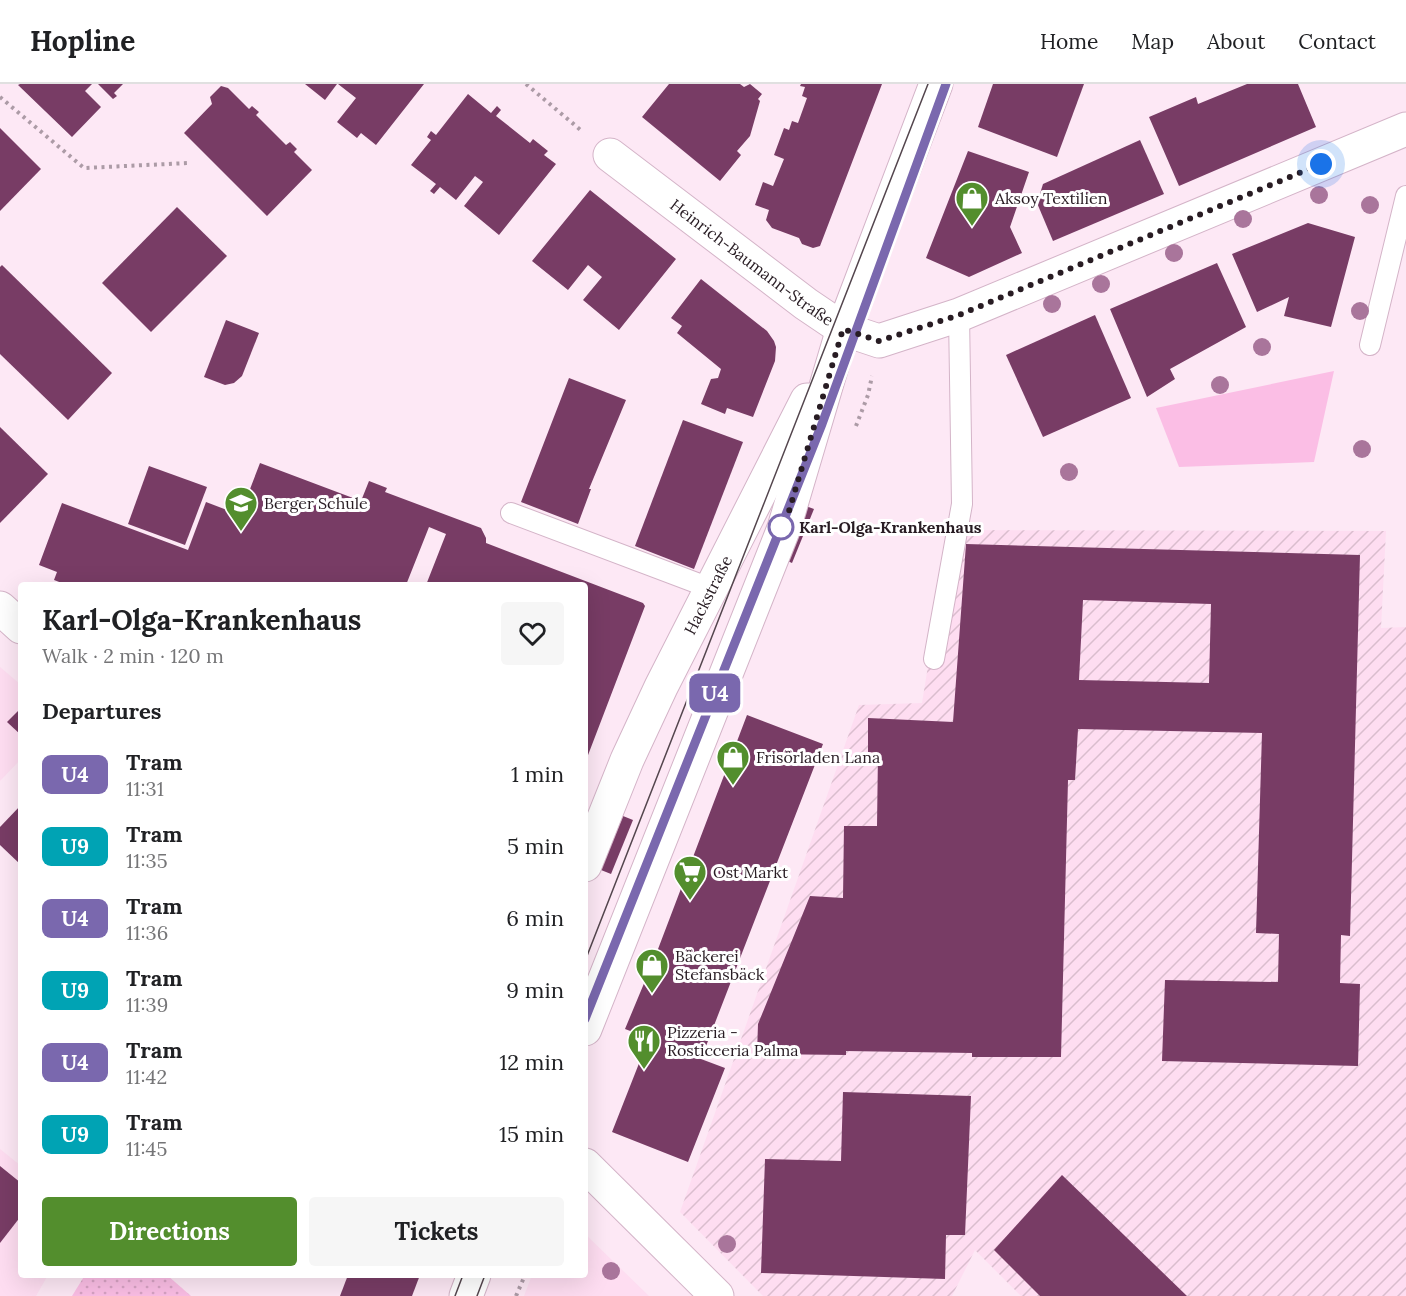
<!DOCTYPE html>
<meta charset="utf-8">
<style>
:root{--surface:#fff;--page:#f6f6f6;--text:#202124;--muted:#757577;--line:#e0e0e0;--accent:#538e2d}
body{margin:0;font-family:Lora,serif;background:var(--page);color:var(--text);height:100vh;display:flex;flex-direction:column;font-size:22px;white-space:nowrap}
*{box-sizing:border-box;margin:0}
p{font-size:20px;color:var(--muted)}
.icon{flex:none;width:33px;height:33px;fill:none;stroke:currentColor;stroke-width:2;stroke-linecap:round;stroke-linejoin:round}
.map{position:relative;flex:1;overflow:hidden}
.details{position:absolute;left:18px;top:498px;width:570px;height:696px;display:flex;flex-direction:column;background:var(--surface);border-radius:6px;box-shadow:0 6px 24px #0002}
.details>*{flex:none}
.badge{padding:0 12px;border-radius:9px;font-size:21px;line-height:39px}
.you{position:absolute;width:30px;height:30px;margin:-15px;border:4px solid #fff;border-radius:50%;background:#1a73e8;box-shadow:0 0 0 9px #1a73e833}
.map>.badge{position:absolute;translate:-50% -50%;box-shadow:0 0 0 3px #fff}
h2{padding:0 24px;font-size:22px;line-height:54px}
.round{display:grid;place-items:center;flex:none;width:63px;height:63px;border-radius:6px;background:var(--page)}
.headline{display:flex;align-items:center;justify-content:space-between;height:102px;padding:0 24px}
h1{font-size:28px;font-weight:700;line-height:45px}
.primary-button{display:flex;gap:12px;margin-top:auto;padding:12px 24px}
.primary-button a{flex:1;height:69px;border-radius:6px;background:var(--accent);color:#fff;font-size:24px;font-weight:700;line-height:69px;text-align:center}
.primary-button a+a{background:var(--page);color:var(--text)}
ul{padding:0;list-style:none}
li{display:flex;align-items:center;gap:18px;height:72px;padding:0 24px}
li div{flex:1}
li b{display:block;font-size:22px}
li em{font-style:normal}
li .badge{min-width:66px;font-weight:700;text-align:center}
header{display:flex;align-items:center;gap:36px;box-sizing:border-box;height:84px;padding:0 30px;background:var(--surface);border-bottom:2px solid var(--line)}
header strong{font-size:28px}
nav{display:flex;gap:33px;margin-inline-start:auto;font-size:21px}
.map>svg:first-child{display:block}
.built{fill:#feddf1}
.industrial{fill:url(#industrial-furrows)}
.grass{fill:url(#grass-dots)}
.park{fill:#fbbee5}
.building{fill:#783c65;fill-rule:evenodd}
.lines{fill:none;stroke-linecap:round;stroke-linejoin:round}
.lane-casing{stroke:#d4b4c8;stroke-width:22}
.street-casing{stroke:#d4b4c8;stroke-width:35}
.secondary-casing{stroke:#d4b4c8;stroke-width:35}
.path{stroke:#ac9ba6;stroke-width:4;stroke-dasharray:3 4.5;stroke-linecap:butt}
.lane{stroke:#fff;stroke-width:20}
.street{stroke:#fff;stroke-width:33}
.secondary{stroke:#fff;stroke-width:33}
.tram{stroke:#54464e;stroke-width:1.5}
.tree{fill:#a9759b}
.line-casing{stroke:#fff;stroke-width:14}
.line{stroke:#7a68ae;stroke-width:9}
.walk{stroke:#281c23;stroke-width:6;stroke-dasharray:0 10.8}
.stop-dot{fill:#fff;stroke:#7a68ae;stroke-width:3}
.labels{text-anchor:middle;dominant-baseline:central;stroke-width:6;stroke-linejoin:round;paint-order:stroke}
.poi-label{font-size:16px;fill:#281c23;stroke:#fff;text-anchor:start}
.street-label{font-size:16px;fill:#281c23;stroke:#fff}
.stop-label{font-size:16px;font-weight:bold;fill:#281c23;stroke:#fff;text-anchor:start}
</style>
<header>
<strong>Hopline</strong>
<nav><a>Home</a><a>Map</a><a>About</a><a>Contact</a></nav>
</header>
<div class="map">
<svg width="1406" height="1212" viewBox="0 0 1406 1212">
<defs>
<pattern id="industrial-furrows" width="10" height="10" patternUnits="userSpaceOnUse" patternTransform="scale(1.5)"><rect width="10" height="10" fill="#feddf1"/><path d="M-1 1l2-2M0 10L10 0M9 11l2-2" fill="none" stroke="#dabdce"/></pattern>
<pattern id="grass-dots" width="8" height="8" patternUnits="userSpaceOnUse" patternTransform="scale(1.5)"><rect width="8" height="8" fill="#fbbee5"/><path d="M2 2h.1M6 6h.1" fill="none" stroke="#d7a3c4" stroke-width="1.8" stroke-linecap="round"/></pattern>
</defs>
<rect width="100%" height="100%" fill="#fde8f5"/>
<g class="built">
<path d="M 0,583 L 21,601 L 21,675 L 0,697 Z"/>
<path d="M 0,1065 L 21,1082 L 21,1191 L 48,1191 L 36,1212 L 0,1212 Z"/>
<path d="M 585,1150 L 649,1212 L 524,1212 L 532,1191 L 585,1191 Z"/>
</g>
<path class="industrial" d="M 950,446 L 1386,447 L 1381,544 L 1406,543 L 1406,1212 L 1021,1212 L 975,1166 L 952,1212 L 763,1212 L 680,1128 L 859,621 L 922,619 Z"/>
<path class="grass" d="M 85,1191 L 167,1191 L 191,1212 L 72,1212 Z"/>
<path class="park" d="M 1334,287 L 1314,378 L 1179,383 L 1156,324 Z"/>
<g class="building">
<path d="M 20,0 L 92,0 L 85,7 L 101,23 L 72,53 L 18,1 Z"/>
<path d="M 98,0 L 123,0 L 114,9 L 117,12 L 113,15 Z"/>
<path d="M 305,0 L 337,0 L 325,16 Z"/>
<path d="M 338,0 L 424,0 L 376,61 L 361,49 L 357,54 L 337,38 L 356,14 Z"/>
<path d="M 669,0 L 740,0 L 744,3 L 750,0 L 762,10 L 758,15 L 760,17 L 750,52 L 737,67 L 741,71 L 720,97 L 642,33 Z"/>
<path d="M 801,0 L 882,0 L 820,162 L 813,164 L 802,160 L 799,154 L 772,144 L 766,136 L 769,126 L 755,121 L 763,98 L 773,102 L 784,75 L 774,71 L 784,44 L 789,46 L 792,37 L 798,39 L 807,14 L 802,12 L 805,3 L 800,2 Z"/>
<path d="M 993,0 L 1084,0 L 1057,73 L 978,43 Z"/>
<path d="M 1247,0 L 1298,0 L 1316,43 L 1179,102 L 1149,33 L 1196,13 L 1198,20 Z"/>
<path d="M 221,2 L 228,4 L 249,25 L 252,22 L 259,28 L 256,31 L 286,61 L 290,58 L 297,65 L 294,68 L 312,86 L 267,132 L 184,49 L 212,20 L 210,13 Z"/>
<path d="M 468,10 L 491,29 L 497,22 L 501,26 L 496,32 L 530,59 L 533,55 L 548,67 L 544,71 L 556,80 L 499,151 L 464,122 L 483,98 L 475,92 L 456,116 L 440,103 L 434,110 L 430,107 L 436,100 L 411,81 L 431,56 L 427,53 L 431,47 L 436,51 Z"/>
<path d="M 0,44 L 41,85 L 0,127 Z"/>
<path d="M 1140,56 L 1164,110 L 1053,157 L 1037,119 L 1043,100 Z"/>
<path d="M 968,67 L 1029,88 L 1010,143 L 1022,169 L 969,193 L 926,174 Z"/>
<path d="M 590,106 L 676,175 L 619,246 L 583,216 L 602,193 L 588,181 L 568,206 L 532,177 Z"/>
<path d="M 177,123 L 227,172 L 151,248 L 102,199 Z"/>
<path d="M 1308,139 L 1355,153 L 1331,243 L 1284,232 L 1289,213 L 1257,228 L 1232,170 Z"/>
<path d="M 1217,179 L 1246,243 L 1170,285 L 1175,295 L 1147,313 L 1110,225 Z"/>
<path d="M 2,181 L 112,289 L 68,336 L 0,270 L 0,183 Z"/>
<path d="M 701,195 L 767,247 L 774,257 L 776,263 L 775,277 L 753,333 L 727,324 L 725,330 L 701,320 L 711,295 L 718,294 L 721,285 L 677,249 L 682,242 L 671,234 Z"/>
<path d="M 1095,231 L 1131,314 L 1043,353 L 1006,271 Z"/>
<path d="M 226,236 L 259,249 L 242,292 L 234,299 L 225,301 L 204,293 Z"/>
<path d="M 569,294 L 626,316 L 589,405 L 591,405 L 578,440 L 521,418 Z"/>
<path d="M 683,336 L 743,358 L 694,485 L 635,462 Z"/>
<path d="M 0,343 L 48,390 L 0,439 Z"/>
<path d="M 260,379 L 361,417 L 369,397 L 387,404 L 385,408 L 481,444 L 486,454 L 486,459 L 643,519 L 645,522 L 585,679 L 585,501 L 426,501 L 446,450 L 429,443 L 406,501 L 67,501 L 54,496 L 57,488 L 39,481 L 62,419 L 188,466 L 206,418 L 240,431 Z"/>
<path d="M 149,382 L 207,403 L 185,461 L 128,440 Z"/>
<path d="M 803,421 L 814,425 L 792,479 L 781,474 Z"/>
<path d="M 966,460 L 1360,471 L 1350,852 L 1341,851 L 1340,899 L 1360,900 L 1358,982 L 1162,977 L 1165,896 L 1278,898 L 1279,850 L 1256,849 L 1262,649 L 1078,645 L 1075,696 L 1068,696 L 1061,973 L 972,973 L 972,969 L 846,967 L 846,971 L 757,970 L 758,940 L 810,812 L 843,814 L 844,742 L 877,742 L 878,669 L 868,668 L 868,634 L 953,638 ZM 1083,516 L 1211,520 L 1209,599 L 1079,596 Z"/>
<path d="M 21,624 L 21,651 L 7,638 Z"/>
<path d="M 747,631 L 823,660 L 701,975 L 725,984 L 688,1078 L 612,1048 L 649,954 L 625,945 L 655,873 Z"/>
<path d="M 21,721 L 21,781 L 0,761 L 0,743 Z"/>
<path d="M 623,732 L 633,736 L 611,790 L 601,786 Z"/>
<path d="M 843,1008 L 971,1012 L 965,1151 L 946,1151 L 945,1195 L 761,1189 L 765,1075 L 841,1077 Z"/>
<path d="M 0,1082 L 21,1099 L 21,1132 L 0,1159 Z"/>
<path d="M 1062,1091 L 1187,1212 L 1040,1212 L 994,1166 Z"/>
<path d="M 348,1191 L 420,1191 L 412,1212 L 340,1212 Z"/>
</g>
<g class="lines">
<defs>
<g id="lane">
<path d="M 1370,261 L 1406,112"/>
<path d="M 511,429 L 710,504"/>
<path d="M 934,575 L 962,420 L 959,231"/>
</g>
<g id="street">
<path id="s1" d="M 610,71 L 806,220 L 843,245 L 879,257 L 959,231 L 1406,45"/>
</g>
<g id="secondary">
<path d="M 0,524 L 21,543"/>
<path id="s2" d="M 585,781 L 627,676 L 661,603 L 807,316"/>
<path d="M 585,945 L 784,444 L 843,245 L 936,0"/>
<path d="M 585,1081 L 717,1212"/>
<path d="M 466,1212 L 474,1191"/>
</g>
</defs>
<use href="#lane" class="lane-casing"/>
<use href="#street" class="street-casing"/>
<use href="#secondary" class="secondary-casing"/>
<g class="path">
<path d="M 526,0 L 583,48"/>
<path d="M 0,13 L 84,84 L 188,79"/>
<path d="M 856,342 L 868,311 L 872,292"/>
<path d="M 516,1212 L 525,1191"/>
</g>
<use href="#lane" class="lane"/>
<use href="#street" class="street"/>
<use href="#secondary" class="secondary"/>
<g class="tram">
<path d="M 585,877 C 697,584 816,293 928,0"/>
<path d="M 585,935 L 830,318 L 947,0"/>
<path d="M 455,1212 L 463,1191"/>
<path d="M 477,1212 L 485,1191"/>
</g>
</g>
<g class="tree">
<circle cx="1319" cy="111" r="9"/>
<circle cx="1370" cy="121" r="9"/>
<circle cx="1243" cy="135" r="9"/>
<circle cx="1174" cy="169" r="9"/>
<circle cx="1101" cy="200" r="9"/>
<circle cx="1052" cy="220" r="9"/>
<circle cx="1360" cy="227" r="9"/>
<circle cx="1262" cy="263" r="9"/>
<circle cx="1220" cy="301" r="9"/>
<circle cx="1362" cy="365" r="9"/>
<circle cx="1069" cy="388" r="9"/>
<circle cx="727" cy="1160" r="9"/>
<circle cx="611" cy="1187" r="9"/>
</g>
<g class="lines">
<defs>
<path id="line" d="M 585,935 L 822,340 L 946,0"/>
</defs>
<use href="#line" class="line-casing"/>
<use href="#line" class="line"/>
<path class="walk" d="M 781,443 L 784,444 L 843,245 L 879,257 L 959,231 L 1321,80"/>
</g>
<defs>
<symbol id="shop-pin" viewBox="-11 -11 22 30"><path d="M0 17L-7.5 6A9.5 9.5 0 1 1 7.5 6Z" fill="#538e2d" stroke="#fff"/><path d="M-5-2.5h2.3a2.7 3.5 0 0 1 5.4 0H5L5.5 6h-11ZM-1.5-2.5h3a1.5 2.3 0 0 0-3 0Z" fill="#fff"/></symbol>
<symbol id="school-pin" viewBox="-11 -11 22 30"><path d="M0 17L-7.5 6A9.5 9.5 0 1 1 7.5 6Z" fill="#538e2d" stroke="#fff"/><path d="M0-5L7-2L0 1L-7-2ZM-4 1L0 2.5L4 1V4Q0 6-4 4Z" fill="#fff"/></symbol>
<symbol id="supermarket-pin" viewBox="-11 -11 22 30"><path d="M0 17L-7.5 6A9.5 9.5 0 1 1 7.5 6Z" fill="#538e2d" stroke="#fff"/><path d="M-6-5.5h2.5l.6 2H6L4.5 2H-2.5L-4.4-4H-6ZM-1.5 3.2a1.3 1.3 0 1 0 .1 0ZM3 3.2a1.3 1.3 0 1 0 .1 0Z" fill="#fff"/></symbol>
<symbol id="restaurant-pin" viewBox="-11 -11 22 30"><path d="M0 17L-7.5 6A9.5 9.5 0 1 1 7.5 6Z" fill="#538e2d" stroke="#fff"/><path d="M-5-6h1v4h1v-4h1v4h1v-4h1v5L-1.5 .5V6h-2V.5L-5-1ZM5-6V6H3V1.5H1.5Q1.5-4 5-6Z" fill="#fff"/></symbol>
</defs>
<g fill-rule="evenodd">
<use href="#shop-pin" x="953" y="95" width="38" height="52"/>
<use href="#school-pin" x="222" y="400" width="38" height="52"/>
<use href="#shop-pin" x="714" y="654" width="38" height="52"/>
<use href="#supermarket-pin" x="671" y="769" width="38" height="52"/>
<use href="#shop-pin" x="633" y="862" width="38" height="52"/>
<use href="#restaurant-pin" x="625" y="938" width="38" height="52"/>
</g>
<circle class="stop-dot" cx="781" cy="443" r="12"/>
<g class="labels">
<g class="poi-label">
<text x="995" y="114">Aksoy Textilien</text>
<text x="264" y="419">Berger Schule</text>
<text x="756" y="673">Frisörladen Lana</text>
<text x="713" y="788">Ost Markt</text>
<text x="675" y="872">Bäckerei<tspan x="675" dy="18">Stefansbäck</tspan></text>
<text x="667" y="948">Pizzeria -<tspan x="667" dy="18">Rosticceria Palma</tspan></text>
</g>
<g class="street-label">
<text stroke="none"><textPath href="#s1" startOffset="178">Heinrich-Baumann-Straße</textPath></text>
<text stroke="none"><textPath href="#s2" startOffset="297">Hackstraße</textPath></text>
</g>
<g class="stop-label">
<text x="799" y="443">Karl-Olga-Krankenhaus</text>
</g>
</g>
</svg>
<div class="you" style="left:1321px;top:80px"></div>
<b class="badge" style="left:715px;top:609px;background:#7a68ae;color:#fff">U4</b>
<section class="details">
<div class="headline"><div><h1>Karl-Olga-Krankenhaus</h1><p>Walk · 2 min · 120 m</p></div><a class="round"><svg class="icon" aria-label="heart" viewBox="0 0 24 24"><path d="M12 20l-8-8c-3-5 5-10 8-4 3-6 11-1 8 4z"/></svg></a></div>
<h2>Departures</h2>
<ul>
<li><span class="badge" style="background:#7a68ae;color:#fff">U4</span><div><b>Tram</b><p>11:31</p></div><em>1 min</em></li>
<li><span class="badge" style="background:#00a3b4;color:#fff">U9</span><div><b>Tram</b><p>11:35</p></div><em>5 min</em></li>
<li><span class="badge" style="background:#7a68ae;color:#fff">U4</span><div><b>Tram</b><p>11:36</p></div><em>6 min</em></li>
<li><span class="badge" style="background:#00a3b4;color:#fff">U9</span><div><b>Tram</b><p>11:39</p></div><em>9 min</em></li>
<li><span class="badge" style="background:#7a68ae;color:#fff">U4</span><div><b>Tram</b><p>11:42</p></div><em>12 min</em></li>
<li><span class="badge" style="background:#00a3b4;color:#fff">U9</span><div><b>Tram</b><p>11:45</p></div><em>15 min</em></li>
</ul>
<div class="primary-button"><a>Directions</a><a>Tickets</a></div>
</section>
</div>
